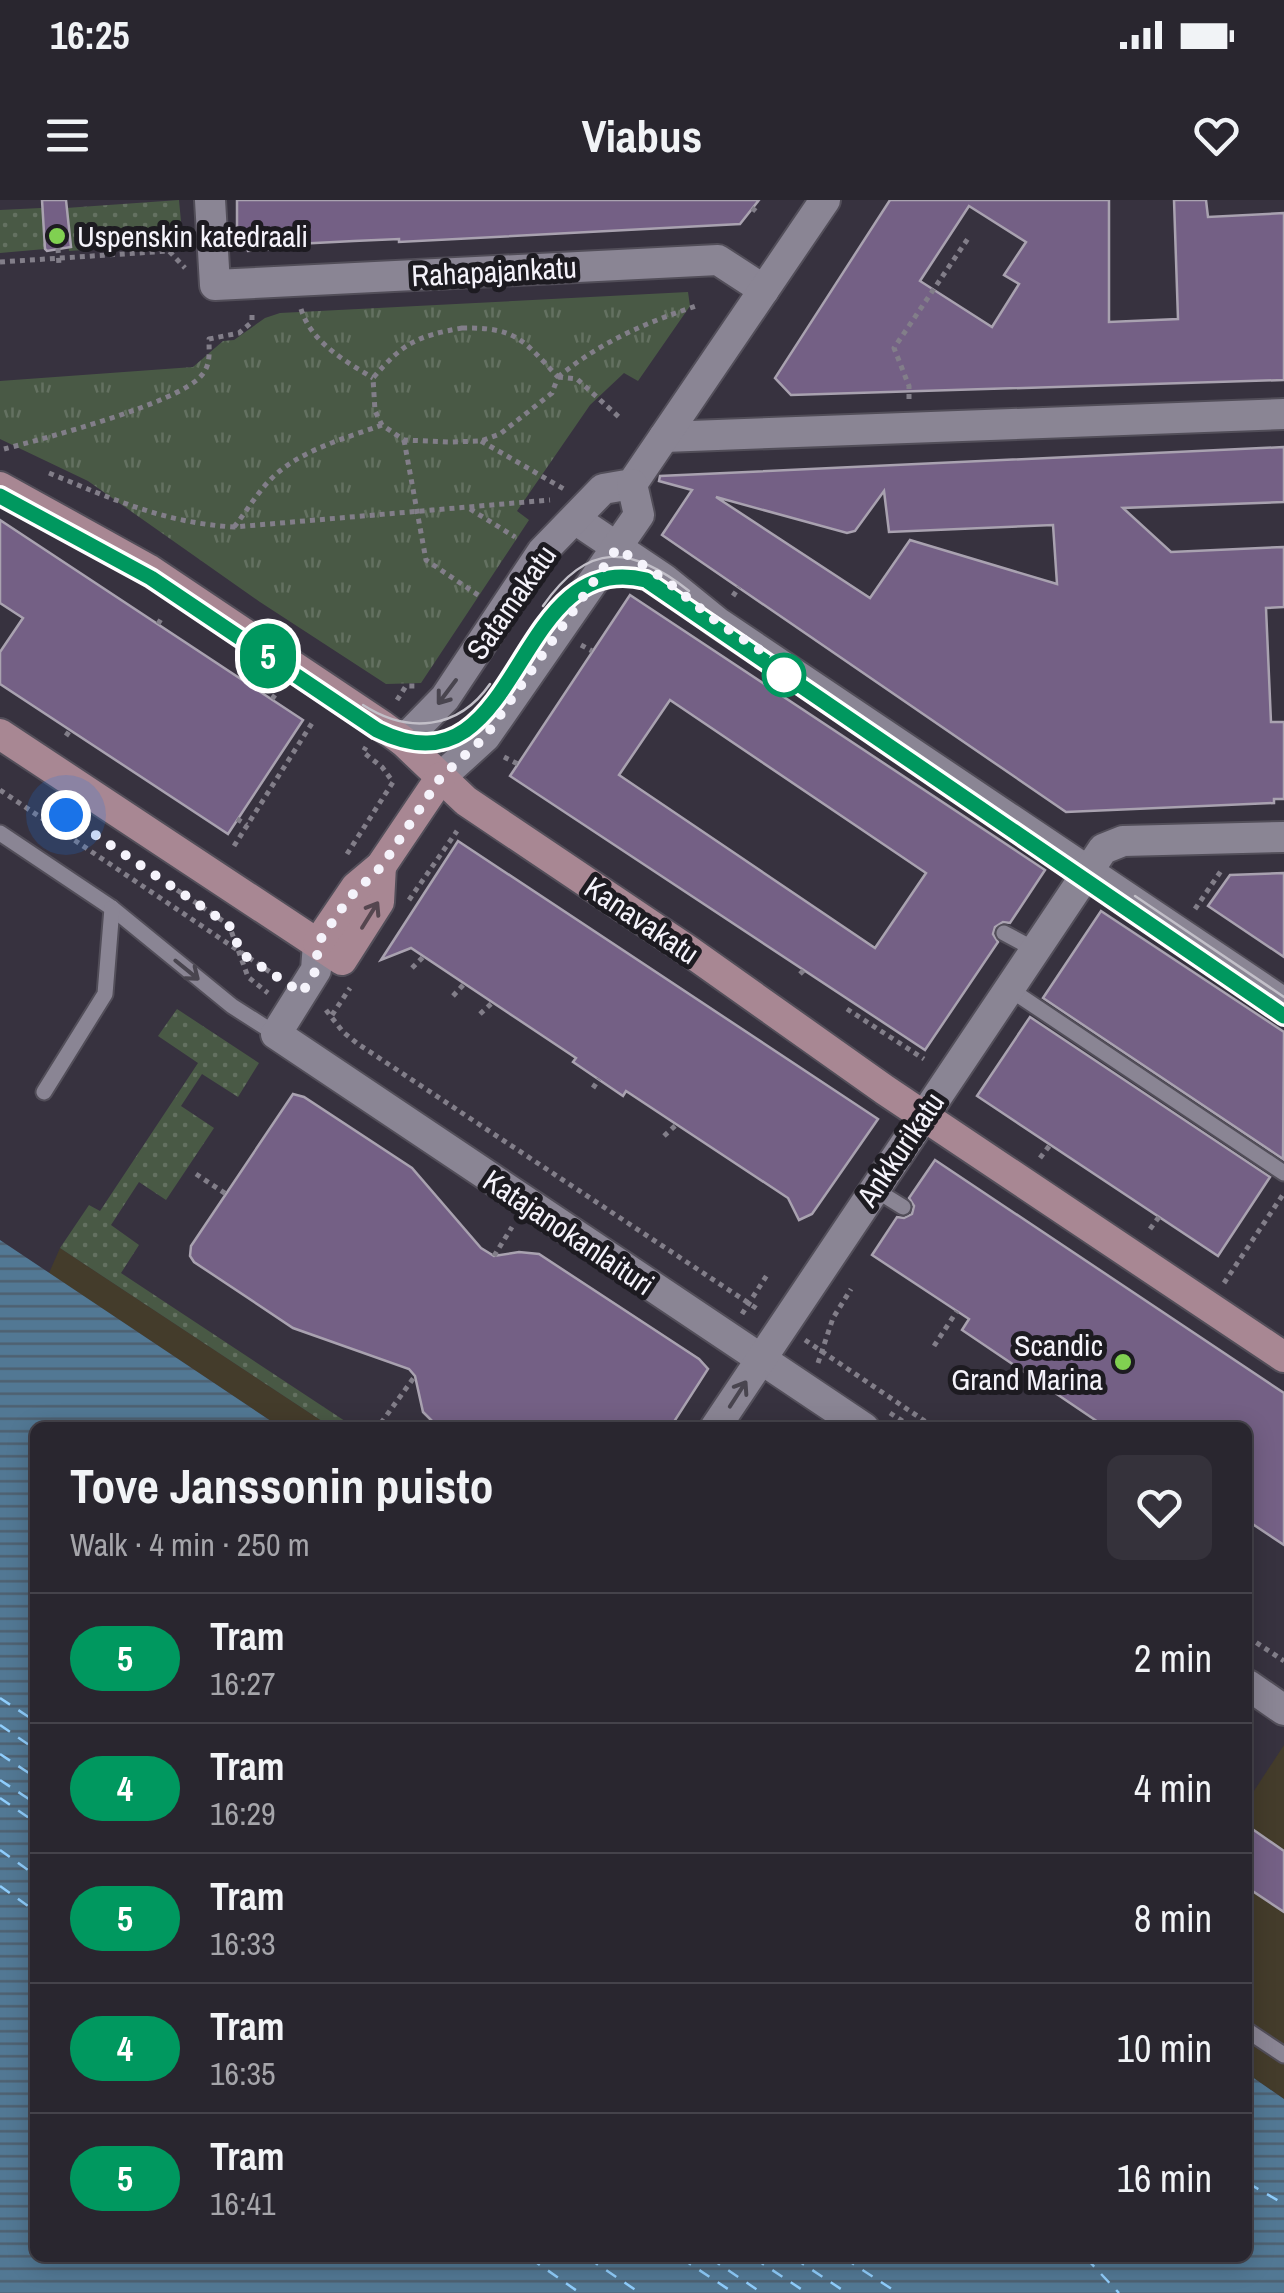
<!DOCTYPE html>
<meta charset="utf-8">
<style>
:root{--surface:#29262f;--page:#35323b;--text:#f1f3f6;--muted:#a5a5aa;--line:#45434b}
body{margin:0;font-family:"Archivo Narrow",sans-serif;background:var(--page);color:var(--text);height:100vh;display:flex;flex-direction:column;font-size:38px;white-space:nowrap}
*{box-sizing:border-box;margin:0}
p{font-size:32px;color:var(--muted)}
.icon{flex:none;width:55px;height:55px;fill:none;stroke:currentColor;stroke-width:2;stroke-linecap:round;stroke-linejoin:round}
.map{position:relative;flex:1;overflow:hidden}
.panel{position:absolute;left:30px;top:1222px;width:1222px;height:840px;display:flex;flex-direction:column;background:var(--surface);border-radius:15px;box-shadow:0 5px 25px #0003,0 0 0 2px var(--line)}
.panel>*{flex:none}
.badge{padding:0 20px;border-radius:32px;font-size:35px;line-height:65px}
.you{position:absolute;width:50px;height:50px;margin:-25px;border:8px solid #fff;border-radius:50%;background:#1a73e8;box-shadow:0 0 0 15px #1a73e833}
.map>.badge{position:absolute;translate:-50% -50%;box-shadow:0 0 0 5px #fff}
.round{display:grid;place-items:center;flex:none;width:105px;height:105px;border-radius:15px;background:var(--page)}
.head{display:flex;align-items:center;justify-content:space-between;height:170px;padding:0 40px}
h1{font-size:48px;font-weight:700;line-height:75px}
ul{padding:0;list-style:none}
li{display:flex;align-items:center;gap:30px;height:130px;padding:0 40px;border-top:2px solid var(--line)}
li div{flex:1}
li b{display:block;font-size:38px}
li em{font-style:normal}
li .badge{min-width:110px;font-weight:700;text-align:center}
.status{display:flex;justify-content:space-between;align-items:center;height:70px;padding:0 50px;background:var(--surface);direction:ltr}
.status svg{height:28px;fill:currentColor}
header{display:flex;justify-content:space-between;align-items:center;height:130px;padding:0 40px;background:var(--surface);font-size:45px;font-weight:700}
.map>svg:first-child{display:block}
.industrial{fill:#443c2b}
.grass{fill:url(#grass-dots)}
.park{fill:url(#park-tufts)}
.water{fill:url(#water-rules)}
.lines{fill:none;stroke-linecap:round;stroke-linejoin:round}
.ferry{stroke:#8fcdfc;stroke-width:2.5;stroke-dasharray:12 10;stroke-linecap:butt}
.building{fill:#746085;stroke:#a9a2b0;stroke-width:2.5;fill-rule:evenodd}
.lane-casing{stroke:#524e59;stroke-width:19}
.street-casing{stroke:#524e59;stroke-width:34}
.secondary-casing{stroke:#524e59;stroke-width:34}
.path{stroke:#827e89;stroke-width:5;stroke-dasharray:5 5;stroke-linecap:butt}
.lane{stroke:#8a8594;stroke-width:15}
.street{stroke:#8a8594;stroke-width:30}
.secondary{stroke:#a88793;stroke-width:30}
.tram{stroke:#c2bfc8;stroke-width:2.5}
.oneway{stroke:#49454f}
.oneway2{stroke:#55464f}
.line-casing{stroke:#fff;stroke-width:22}
.line{stroke:#00985f;stroke-width:15}
.walk{stroke:#f5f3fb;stroke-width:10;stroke-dasharray:0 18}
.poi-dot{fill:#80d051;stroke:#1d1b21;stroke-width:4}
.stop-dot{fill:#fff;stroke:#00985f;stroke-width:5}
.labels{text-anchor:middle;dominant-baseline:central;stroke-width:10;stroke-linejoin:round;paint-order:stroke}
.poi-label{font-size:30px;fill:#f5f3fb;stroke:#1d1b21;text-anchor:start}
.street-label{font-size:30px;fill:#f5f3fb;stroke:#1d1b21}
</style>
<div class="status"><b>16:25</b><svg viewBox="0 0 49 12"><path d="M0 12V9h3v3zM5 12V6h3v6zM10 12V3h3v9zM15 12V0h3v12zM26 1h20v11H26zM47 4h2v5h-2z"/></svg></div>
<header><svg class="icon" aria-label="menu" viewBox="0 0 24 24"><path d="M4 6h16M4 12h16M4 18h16"/></svg>Viabus<svg class="icon" aria-label="heart" viewBox="0 0 24 24"><path d="M12 20l-8-8c-3-5 5-10 8-4 3-6 11-1 8 4z"/></svg></header>
<div class="map">
<svg width="1284" height="2093" viewBox="0 0 1284 2093">
<defs>
<pattern id="grass-dots" width="8" height="8" patternUnits="userSpaceOnUse" patternTransform="scale(2.5)"><rect width="8" height="8" fill="#495945"/><path d="M2 2h.1M6 6h.1" fill="none" stroke="#647161" stroke-width="1.8" stroke-linecap="round"/></pattern>
<pattern id="park-tufts" width="24" height="20" patternUnits="userSpaceOnUse" patternTransform="scale(2.5)"><rect width="24" height="20" fill="#495945"/><path d="M3 7l-1-3M5 7V3M7 7l1-3M15 17l-1-3M17 17v-4M19 17l1-3" fill="none" stroke="#647161"/></pattern>
<pattern id="water-rules" width="6" height="5" patternUnits="userSpaceOnUse" patternTransform="scale(2.5)"><rect width="6" height="5" fill="#527894"/><path d="M0 2.5h6" fill="none" stroke="#4e6070"/></pattern>
</defs>
<rect width="100%" height="100%" fill="#37323f"/>
<g class="industrial">
<path d="M 60,1048 L 331,1227 L 280,1227 L 49,1073 Z"/>
<path d="M 1284,1545 L 1284,1899 L 1248,1874 L 1248,1600 Z"/>
</g>
<g class="grass">
<path d="M 179,0 L 183,43 L 69,51 L 66,8 Z"/>
<path d="M 41,8 L 44,9 L 45,49 L 0,53 L 0,10 Z"/>
<path d="M 177,809 L 259,863 L 238,897 L 202,874 L 181,906 L 214,928 L 166,1000 L 139,982 L 111,1025 L 139,1045 L 121,1073 L 354,1227 L 331,1227 L 60,1048 L 89,1005 L 100,1011 L 198,863 L 158,836 Z"/>
</g>
<path class="park" d="M 688,92 L 690,106 L 638,181 L 624,173 L 590,205 L 517,311 L 529,320 L 421,483 L 386,484 L 260,402 L 88,281 L 0,239 L 0,181 L 193,167 L 223,141 L 234,140 L 265,118 L 280,113 Z"/>
<path class="water" d="M 0,1040 L 280,1227 L 35,1228 L 35,2058 L 1248,2058 L 1248,1874 L 1284,1899 L 1284,2093 L 0,2093 Z"/>
<g class="lines">
<g class="ferry">
<path d="M 0,1498 L 35,1521"/>
<path d="M 0,1525 L 35,1549"/>
<path d="M 0,1554 L 35,1577"/>
<path d="M 0,1580 L 35,1603"/>
<path d="M 0,1598 L 35,1622"/>
<path d="M 0,1650 L 35,1675"/>
<path d="M 0,1686 L 35,1711"/>
<path d="M 1248,1983 L 1284,2004"/>
<path d="M 530,2058 L 580,2093"/>
<path d="M 588,2058 L 640,2093"/>
<path d="M 681,2058 L 734,2093"/>
<path d="M 710,2058 L 762,2093"/>
<path d="M 754,2058 L 807,2093"/>
<path d="M 794,2058 L 847,2093"/>
<path d="M 844,2058 L 898,2093"/>
<path d="M 1086,2058 L 1119,2093"/>
</g>
</g>
<g class="building">
<path d="M 42,0 L 66,0 L 71,47 L 47,51 L 45,49 Z"/>
<path d="M 237,0 L 759,0 L 740,24 L 399,42 L 399,39 L 354,41 L 277,45 L 277,49 L 248,51 L 246,41 L 237,41 Z"/>
<path d="M 890,0 L 1109,0 L 1109,122 L 1178,119 L 1174,0 L 1206,0 L 1208,17 L 1284,13 L 1284,180 L 791,195 L 775,178 ZM 969,6 L 1026,42 L 1004,75 L 1019,84 L 992,127 L 920,81 Z"/>
<path d="M 1284,247 L 1284,302 L 1123,308 L 1171,352 L 1284,347 L 1284,407 L 1266,408 L 1271,522 L 1284,522 L 1284,599 L 1274,599 L 1274,603 L 1066,612 L 662,335 L 692,290 L 659,281 L 660,276 ZM 884,291 L 889,332 L 1053,325 L 1057,384 L 910,340 L 870,398 L 716,297 L 847,333 L 855,331 Z"/>
<path d="M 0,320 L 303,520 L 228,634 L 0,484 L 0,452 L 23,418 L 0,403 Z"/>
<path d="M 630,395 L 1045,670 L 1010,723 L 1003,722 L 995,727 L 993,734 L 998,742 L 925,850 L 510,576 ZM 670,500 L 926,673 L 875,748 L 619,575 Z"/>
<path d="M 458,641 L 878,919 L 812,1014 L 799,1020 L 788,998 L 626,891 L 623,896 L 573,862 L 576,858 L 411,748 L 381,760 Z"/>
<path d="M 1284,673 L 1284,757 L 1208,706 L 1230,675 Z"/>
<path d="M 1101,711 L 1284,832 L 1283,959 L 1043,798 Z"/>
<path d="M 1030,817 L 1270,977 L 1218,1056 L 977,896 Z"/>
<path d="M 293,894 L 304,897 L 412,968 L 481,1048 L 494,1056 L 519,1052 L 539,1054 L 699,1159 L 708,1169 L 670,1228 L 439,1228 L 423,1212 L 415,1176 L 409,1169 L 293,1128 L 194,1062 L 190,1056 L 191,1046 Z"/>
<path d="M 935,960 L 1284,1193 L 1284,1345 L 1248,1321 L 1248,1228 L 1107,1228 L 962,1130 L 969,1119 L 872,1055 L 897,1017 L 904,1018 L 912,1014 L 914,1006 L 909,998 Z"/>
<path d="M 1248,1626 L 1284,1651 L 1284,1712 L 1248,1688 Z"/>
</g>
<g class="lines">
<defs>
<g id="lane">
<path d="M 0,633 L 112,708 L 232,806 L 276,834"/>
<path d="M 1004,733 L 1034,749"/>
<path d="M 1008,788 L 1284,973"/>
<path d="M 44,892 L 105,794 L 112,708"/>
<path d="M 874,989 L 903,1007"/>
<path d="M 1248,1831 L 1284,1855"/>
</g>
<g id="street">
<path d="M 210,0 L 215,85 L 718,60 L 764,90"/>
<path d="M 664,237 L 1284,214"/>
<path d="M 575,319 L 664,379 L 717,422 L 1284,803"/>
<path d="M 403,541 L 445,498 L 542,352 L 603,289 L 632,284 L 825,0"/>
<path d="M 441,577 L 485,537 L 639,315 L 632,284"/>
<path d="M 318,743 L 316,770 L 276,834 L 864,1228"/>
<path d="M 715,1228 L 1103,649 L 1123,641 L 1284,637"/>
<path d="M 1248,1485 L 1284,1510"/>
</g>
<g id="secondary">
<path d="M 0,287 L 148,369 L 381,525 L 403,541 L 466,601 L 689,751 L 885,890 L 1284,1157"/>
<path d="M 0,534 L 342,760 L 379,702 L 381,666"/>
<path d="M 318,743 L 356,687 L 381,666 L 441,577"/>
</g>
</defs>
<use href="#lane" class="lane-casing"/>
<use href="#street" class="street-casing"/>
<use href="#secondary" class="secondary-casing"/>
<g class="path">
<path d="M 752,8 L 758,13"/>
<path d="M 58,48 L 59,66"/>
<path d="M 0,62 L 169,51 L 185,68"/>
<path d="M 301,109 C 311,142 345,161 373,178"/>
<path d="M 462,128 C 516,127 523,140 558,177 L 552,193 L 500,234 L 481,241 L 449,242 L 404,240 L 382,225 L 375,211 L 373,178 C 403,143 417,136 462,128 Z"/>
<path d="M 558,177 C 602,141 645,123 699,105"/>
<path d="M 558,177 L 577,179 L 620,218"/>
<path d="M 909,199 L 909,186 L 894,148 L 969,37"/>
<path d="M 404,240 L 426,360 L 481,397"/>
<path d="M 481,241 L 564,289"/>
<path d="M 4,249 C 46,238 176,204 201,176 C 211,165 209,153 209,139 L 239,133 L 252,122 L 252,113"/>
<path d="M 49,273 C 112,299 165,323 234,327 L 550,300"/>
<path d="M 470,309 L 515,337"/>
<path d="M 234,327 C 247,311 258,291 273,277 C 301,250 346,238 382,225"/>
<path d="M 733,396 L 739,387"/>
<path d="M 158,424 L 161,419"/>
<path d="M 581,445 L 592,451"/>
<path d="M 272,499 L 275,495"/>
<path d="M 397,500 L 406,486 L 418,486"/>
<path d="M 66,536 L 70,530"/>
<path d="M 504,557 L 518,564"/>
<path d="M 0,590 L 279,778"/>
<path d="M 237,619 L 247,625"/>
<path d="M 234,646 L 314,520"/>
<path d="M 347,654 L 393,582 L 382,567 L 363,552 L 366,547"/>
<path d="M 177,690 L 229,725 L 248,777 L 268,793"/>
<path d="M 409,700 L 457,631"/>
<path d="M 1195,709 L 1223,668"/>
<path d="M 412,768 L 424,756"/>
<path d="M 800,774 L 804,770"/>
<path d="M 453,796 L 464,784"/>
<path d="M 847,809 L 924,859"/>
<path d="M 326,810 L 343,832 L 358,844 L 759,1110"/>
<path d="M 480,814 L 493,802"/>
<path d="M 332,815 L 350,788"/>
<path d="M 593,888 L 599,879"/>
<path d="M 664,936 L 677,924"/>
<path d="M 1040,958 L 1050,945"/>
<path d="M 196,974 L 226,994"/>
<path d="M 1150,1029 L 1159,1017"/>
<path d="M 494,1056 L 512,1027"/>
<path d="M 1224,1083 L 1284,993"/>
<path d="M 742,1114 L 767,1075"/>
<path d="M 805,1140 L 935,1228"/>
<path d="M 934,1146 L 957,1111"/>
<path d="M 818,1163 L 833,1118 L 851,1089"/>
<path d="M 890,1213 L 913,1228"/>
<path d="M 381,1223 L 415,1176"/>
<path d="M 1248,1437 L 1284,1461"/>
</g>
<use href="#lane" class="lane"/>
<use href="#street" class="street"/>
<use href="#secondary" class="secondary"/>
<g class="tram">
<path d="M 0,296 L 151,377 L 377,530 C 523,604 509,347 646,379 L 1284,816"/>
<path d="M 543,406 C 588,341 631,345 689,391"/>
<path d="M 363,505 C 408,534 458,530 490,484"/>
<path d="M 1135,696 L 1284,797"/>
</g>
</g>
<defs><path id="oneway-shaft" d="M-6 0H5M1.5-3L5.5 0L1.5 3" fill="none" stroke-width="1.6" stroke-linecap="round" stroke-linejoin="round" transform="scale(2.5)"/></defs>
<g class="oneway">
<use href="#oneway-shaft" transform="translate(447 492) rotate(127)"/>
<use href="#oneway-shaft" transform="translate(187 770) rotate(39)"/>
<use href="#oneway-shaft" transform="translate(738 1194) rotate(-57)"/>
</g>
<use class="oneway2" href="#oneway-shaft" transform="translate(370 715) rotate(-58)"/>
<g class="lines">
<defs>
<path id="line" d="M 0,296 L 151,378 L 377,530 C 524,603 510,346 646,380 L 1284,816"/>
</defs>
<use href="#line" class="line-casing"/>
<use href="#line" class="line"/>
<path class="walk" d="M 66,615 L 229,725 L 242,754 L 302,793 L 316,770 L 318,743 L 349,698 L 382,666 L 441,577 L 485,537 L 617,348 L 664,379 L 717,422 L 796,474 L 784,475"/>
</g>
<g class="poi-dot">
<circle cx="57" cy="36" r="10"/>
<circle cx="1123" cy="1162" r="10"/>
</g>
<circle class="stop-dot" cx="784" cy="475" r="20"/>
<g class="labels">
<g class="poi-label">
<text x="77" y="36">Uspenskin katedraali</text>
<text x="1103" y="1145" text-anchor="end">Scandic<tspan x="1103" dy="34">Grand Marina</tspan></text>
</g>
<g class="street-label">
<text transform="translate(494 71) rotate(-3)">Rahapajankatu</text>
<text transform="translate(511 402) rotate(-55)">Satamakatu</text>
<text transform="translate(642 720) rotate(34)">Kanavakatu</text>
<text transform="translate(900 949) rotate(-56)">Ankkurikatu</text>
<text transform="translate(569 1032) rotate(34)">Katajanokanlaituri</text>
</g>
</g>
</svg>
<div class="you" style="left:66px;top:615px"></div>
<b class="badge" style="left:268px;top:456px;background:#00985f;color:#fff">5</b>
<section class="panel">
<div class="head"><div><h1>Tove Janssonin puisto</h1><p>Walk · 4 min · 250 m</p></div><a class="round"><svg class="icon" aria-label="heart" viewBox="0 0 24 24"><path d="M12 20l-8-8c-3-5 5-10 8-4 3-6 11-1 8 4z"/></svg></a></div>
<ul>
<li><span class="badge" style="background:#00985f;color:#fff">5</span><div><b>Tram</b><p>16:27</p></div><em>2 min</em></li>
<li><span class="badge" style="background:#00985f;color:#fff">4</span><div><b>Tram</b><p>16:29</p></div><em>4 min</em></li>
<li><span class="badge" style="background:#00985f;color:#fff">5</span><div><b>Tram</b><p>16:33</p></div><em>8 min</em></li>
<li><span class="badge" style="background:#00985f;color:#fff">4</span><div><b>Tram</b><p>16:35</p></div><em>10 min</em></li>
<li><span class="badge" style="background:#00985f;color:#fff">5</span><div><b>Tram</b><p>16:41</p></div><em>16 min</em></li>
</ul>
</section>
</div>
